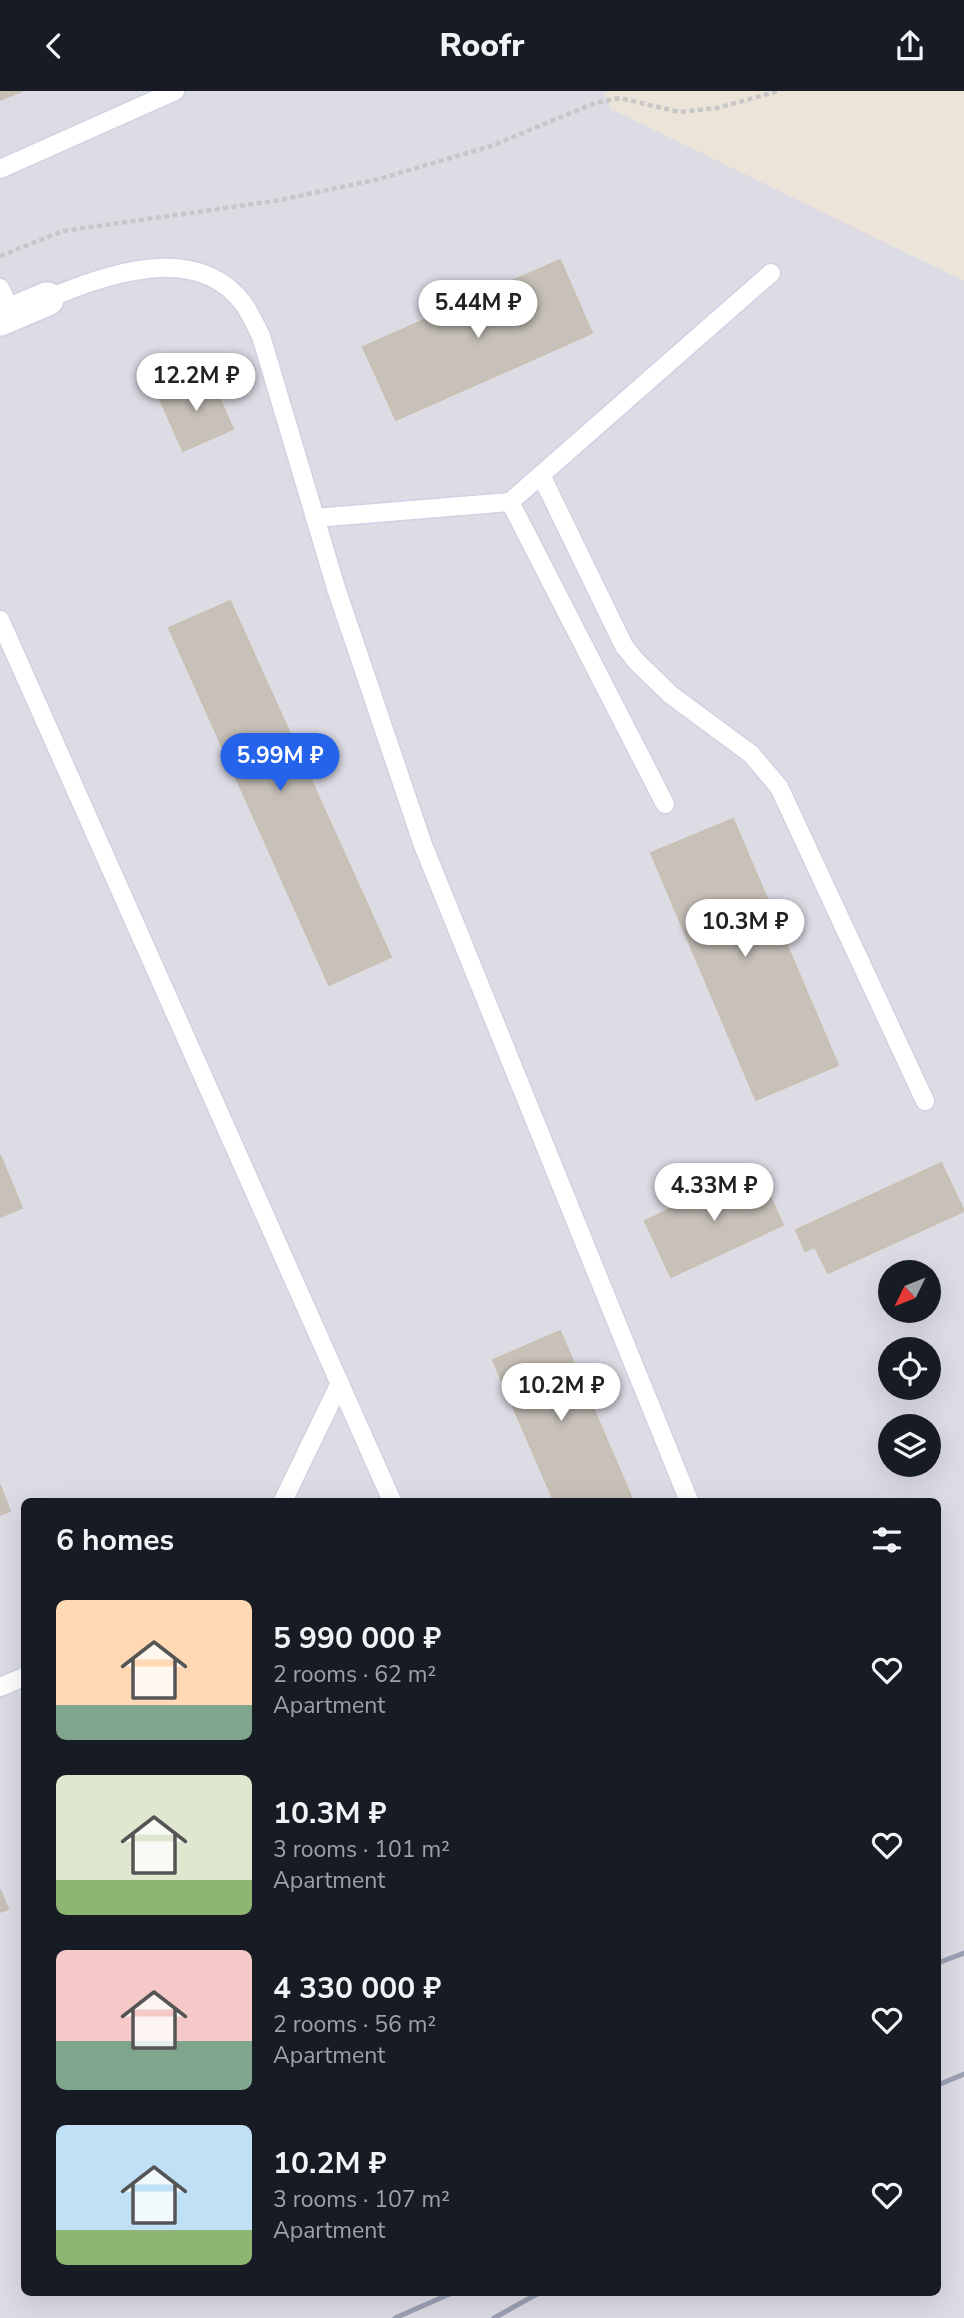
<!DOCTYPE html>
<html lang="en">
<head>
<meta charset="utf-8">
<style>
	body { margin:0; font-family:"Nunito Sans",sans-serif; background:#242831; color:#f1f3f6; height:100vh; display:flex; flex-direction:column; font-size:26px; white-space:nowrap }
	* { box-sizing:border-box; margin:0 }
	p { font-size:23px; color:#9ea1a6 }
	.icon { flex:none; width:38px; height:38px; fill:none; stroke:currentColor; stroke-width:2; stroke-linecap:round; stroke-linejoin:round }
	.map { position:relative; flex:1; overflow:hidden }
	.panel { position:absolute; left:21px; top:1407px; width:920px; height:798px; display:flex; flex-direction:column; background:#171b24; border-radius:10px; box-shadow:0 7px 28px #0002 }
	.panel>* { flex:none }
	.needle { width:46px; rotate:227deg }
	.controls { position:absolute; left:878px; top:1169px; display:grid; gap:14px }
	.controls a { display:grid; place-items:center; width:63px; height:63px; border-radius:50%; background:#171b24; box-shadow:0 7px 28px #0002; font-size:35px }
	.price { position:absolute; translate:-50% -60px; padding:0 16px; border-radius:24px; background:#fff; color:#222; font-size:23px; line-height:46px; filter:drop-shadow(0 2px 4px #0008) }
	.price::after { content:''; position:absolute; left:50%; top:42px; width:21px; height:16px; margin-left:-10px; background:inherit; clip-path:polygon(0 0,100% 0,50% 100%) }
	.price.on { background:#2563eb; color:#fff }
	ul { padding:0; list-style:none }
	li { display:flex; align-items:center; gap:21px; height:175px; padding:0 35px }
	li span { display:grid; place-items:center; flex:none; width:196px; height:140px; border-radius:10px; color:#555 }
	li>.icon { margin-inline-start:auto }
	span .icon { width:84px; height:84px; fill:#fffc; stroke-width:1 }
	li b { font-size:30px }
	h2 { display:flex; justify-content:space-between; align-items:center; height:84px; padding:0 35px; font-size:30px }
	header { display:flex; justify-content:space-between; align-items:center; height:91px; padding:0 35px; background:#171b24; font-size:32px; font-weight:800 }
	.map>svg:first-child { display:block }
</style>
</head>
<body>
<header><svg class="icon" aria-label="back" viewBox="0 0 24 24"><path d="M15 5l-7 7 7 7"/></svg>Roofr<svg class="icon" aria-label="share" viewBox="0 0 24 24"><path d="M12 15V3M7 8l5-5 5 5M5 13v7h14v-7"/></svg></header>
<div class="map">
<svg width="964" height="2227" viewBox="0 0 964 2227">
	<rect width="100%" height="100%" fill="#ece4d9"/>
	<path fill="#dddbe4" fill-rule="evenodd" d="M0,0h604l7,18 353,172v2037h-964zM891,1181h38v39h-38zM891,1258h38v39h-38zM891,1335h38v39h-38zM24,1410h914v792h-914z"/>
	<g fill="#c7c1b9" stroke="#c7c0b3" stroke-width="2">
		<path d="M0,0h22l-22,9z"/>
		<path d="M560,169l32,73 -196,87 -33,-73z"/>
		<path d="M209,284l24,54 -50,22 -24,-54z"/>
		<path d="M230,510l161,356 -62,28 -160,-357z"/>
		<path d="M733,728l105,246 -82,35 -105,-247z"/>
		<path d="M0,1064l22,53 -22,9z"/>
		<path d="M941,1072l23,48 -136,62 -13,-26 -10,4 -9,-21z"/>
		<path d="M757,1077l26,57 -112,52 -26,-56z"/>
		<path d="M560,1240l73,170h-79l-61,-141z"/>
		<path d="M0,1394l10,26 -10,4z"/>
		<path d="M0,1799l8,19 -8,3z"/>
	</g>
	<g fill="none" stroke-linecap="round" stroke-linejoin="round">
		<defs>
			<g id="service">
				<path d="M0,78l175,-78"/>
				<path d="M0,197l12,26"/>
				<path d="M47,208c58,-24 148,-58 196,4 7,9 12,22 18,33l75,252 87,257 266,656"/>
				<path d="M541,384l83,171 12,15 35,34 80,59 28,33 146,314"/>
				<path d="M510,411l261,-229"/>
				<path d="M315,427l195,-16 155,302"/>
				<path d="M0,529l392,881"/>
				<path d="M283,1410l57,-118"/>
				<path d="M0,1596l24,-10"/>
			</g>
			<path id="minor" d="M0,228l47,-20"/>
		</defs>
		<use href="#service" stroke="#cfd3e3" stroke-width="21"/>
		<use href="#minor" stroke="#cfd3e3" stroke-width="37"/>
		<path stroke="#c7c7c7" stroke-width="4.5" stroke-dasharray="5 3.5" stroke-linecap="butt" d="M0,165l63,-25 212,-30 104,-22 112,-33 104,-43 25,-5 59,14 38,-4 62,-17"/>
		<use href="#service" stroke="#fff" stroke-width="18"/>
		<use href="#minor" stroke="#fff" stroke-width="33"/>
		<g stroke="#9ca0b5" stroke-width="5">
			<path d="M938,1872l26,-10"/>
			<path d="M938,1994l26,-11"/>
			<path d="M395,2227l57,-25"/>
			<path d="M494,2227l45,-25"/>
		</g>
	</g>
</svg>
<div class="controls">
<a><svg class="needle" viewBox="-14 -14 28 28"><path d="M0-13l5 13h-10z" fill="#e53935"/><path d="M0 13l5-13h-10z" fill="#9ea1a6"/></svg></a>
<a><svg class="icon" aria-label="locate" viewBox="0 0 24 24"><circle cx="12" cy="12" r="6"/><path d="M12 2v4M12 18v4M2 12h4M18 12h4"/></svg></a>
<a><svg class="icon" aria-label="layers" viewBox="0 0 24 24"><path d="M12 4l9 5-9 5-9-5zM3 14l9 5 9-5"/></svg></a>
</div>
<b class="price" style="left:478px;top:249px">5.44M ₽</b>
<b class="price" style="left:196px;top:322px">12.2M ₽</b>
<b class="price on" style="left:280px;top:702px">5.99M ₽</b>
<b class="price" style="left:745px;top:868px">10.3M ₽</b>
<b class="price" style="left:714px;top:1132px">4.33M ₽</b>
<b class="price" style="left:561px;top:1332px">10.2M ₽</b>
<section class="panel">
<h2>6 homes<svg class="icon" aria-label="filters" viewBox="0 0 24 24"><path d="M4 7h16M4 17h16"/><circle cx="9" cy="7" r="2"/><circle cx="15" cy="17" r="2"/></svg></h2>
<ul>
<li><span style="background:linear-gradient(#ffd9b3 75%,#7fa58c 0)"><svg class="icon" aria-label="home" viewBox="0 0 24 24"><path d="M3 11l9-7 9 7M6 9v11h12V9"/></svg></span><div><b>5 990 000 ₽</b><p>2 rooms · 62 m²</p><p>Apartment</p></div><svg class="icon" aria-label="heart" viewBox="0 0 24 24"><path d="M12 20l-8-8c-3-5 5-10 8-4 3-6 11-1 8 4z"/></svg></li>
<li><span style="background:linear-gradient(#dfe7d0 75%,#8fb573 0)"><svg class="icon" aria-label="home" viewBox="0 0 24 24"><path d="M3 11l9-7 9 7M6 9v11h12V9"/></svg></span><div><b>10.3M ₽</b><p>3 rooms · 101 m²</p><p>Apartment</p></div><svg class="icon" aria-label="heart" viewBox="0 0 24 24"><path d="M12 20l-8-8c-3-5 5-10 8-4 3-6 11-1 8 4z"/></svg></li>
<li><span style="background:linear-gradient(#f6c9c9 65%,#7fa58c 0)"><svg class="icon" aria-label="home" viewBox="0 0 24 24"><path d="M3 11l9-7 9 7M6 9v11h12V9"/></svg></span><div><b>4 330 000 ₽</b><p>2 rooms · 56 m²</p><p>Apartment</p></div><svg class="icon" aria-label="heart" viewBox="0 0 24 24"><path d="M12 20l-8-8c-3-5 5-10 8-4 3-6 11-1 8 4z"/></svg></li>
<li><span style="background:linear-gradient(#bfe0f5 75%,#8fb573 0)"><svg class="icon" aria-label="home" viewBox="0 0 24 24"><path d="M3 11l9-7 9 7M6 9v11h12V9"/></svg></span><div><b>10.2M ₽</b><p>3 rooms · 107 m²</p><p>Apartment</p></div><svg class="icon" aria-label="heart" viewBox="0 0 24 24"><path d="M12 20l-8-8c-3-5 5-10 8-4 3-6 11-1 8 4z"/></svg></li>
</ul>
</section>
</div>
</body>
</html>
